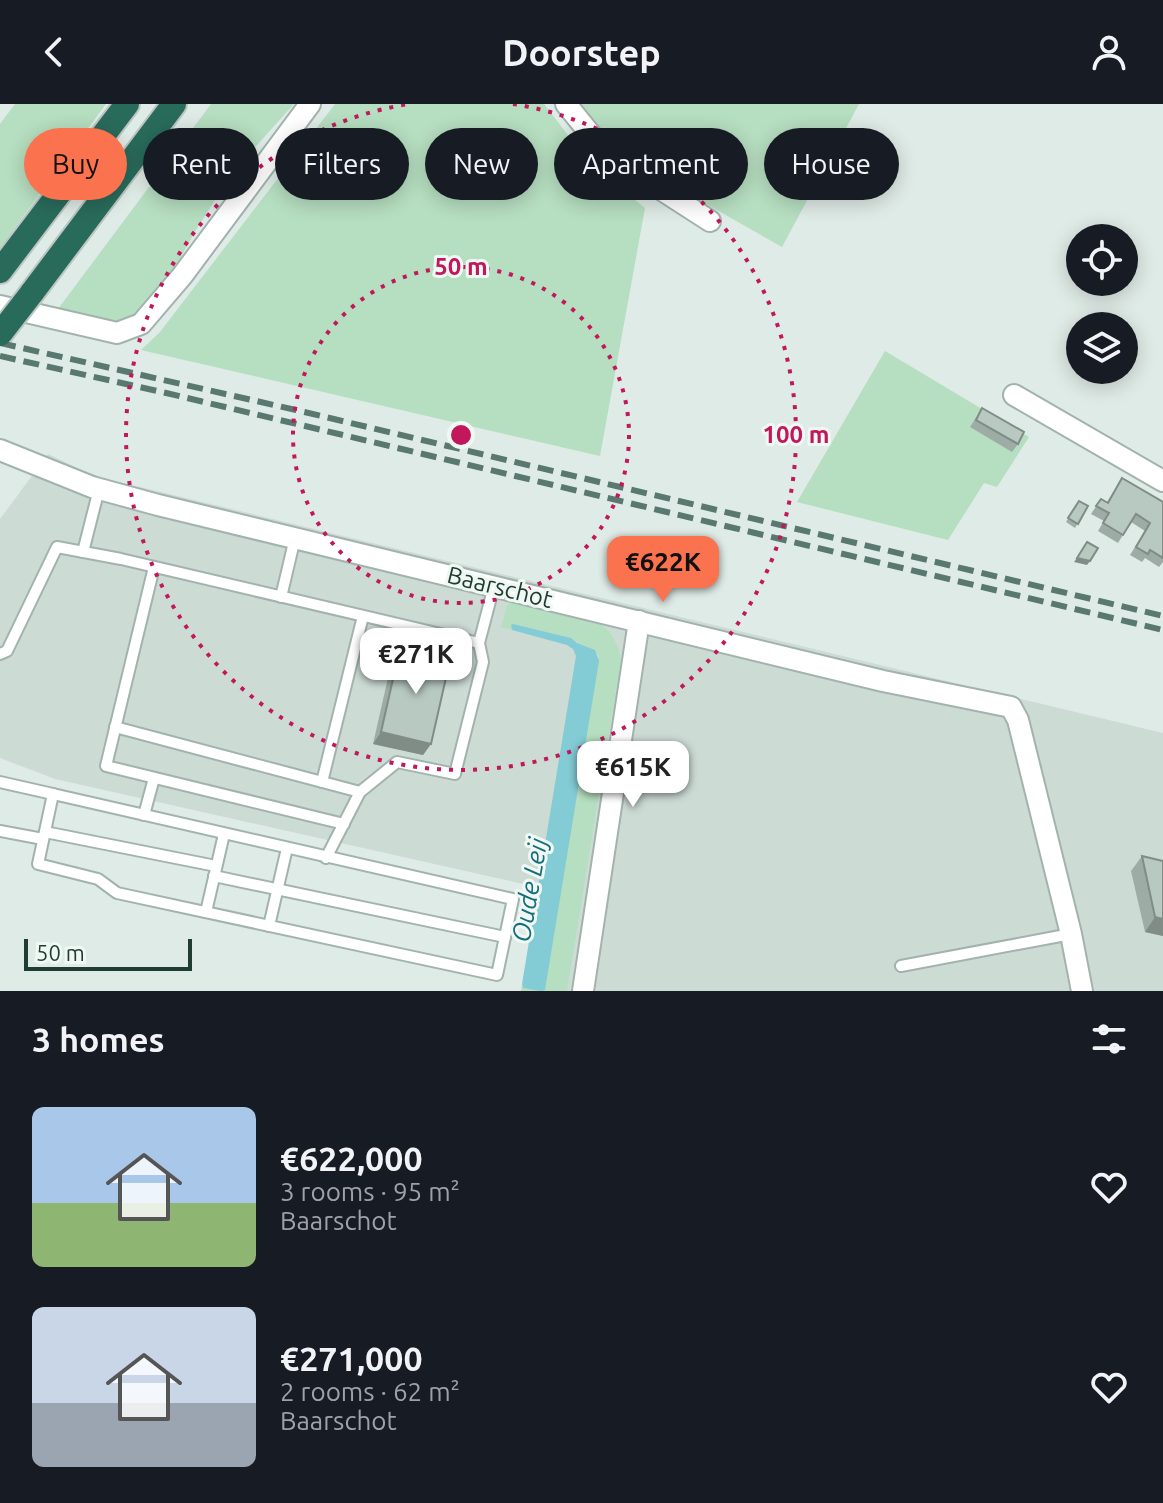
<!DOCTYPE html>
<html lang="en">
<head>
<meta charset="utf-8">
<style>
	body { margin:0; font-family:Ubuntu,sans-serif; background:#242831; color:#f1f3f6; height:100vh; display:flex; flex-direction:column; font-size:30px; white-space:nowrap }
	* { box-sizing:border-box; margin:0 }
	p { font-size:26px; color:#9ea1a6 }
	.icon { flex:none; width:44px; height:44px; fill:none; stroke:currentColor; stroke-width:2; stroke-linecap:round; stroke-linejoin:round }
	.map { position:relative; height:887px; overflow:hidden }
	.sheet { display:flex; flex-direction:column; background:#171b24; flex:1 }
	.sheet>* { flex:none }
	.guide { position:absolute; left:24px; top:24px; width:1116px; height:72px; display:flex; gap:16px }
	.tools { position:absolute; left:1066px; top:120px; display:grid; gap:16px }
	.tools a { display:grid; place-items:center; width:72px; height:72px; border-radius:50%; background:#171b24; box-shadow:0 4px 20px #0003; font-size:40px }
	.scale { position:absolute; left:24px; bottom:20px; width:168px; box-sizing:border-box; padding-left:8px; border:4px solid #1f3d34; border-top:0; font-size:22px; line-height:28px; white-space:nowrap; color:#1f3d34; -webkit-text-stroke:6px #f0f8f4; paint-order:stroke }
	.price { position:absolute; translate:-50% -68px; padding:0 18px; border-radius:16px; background:#fff; color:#222; font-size:26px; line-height:52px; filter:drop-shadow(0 2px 4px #0008) }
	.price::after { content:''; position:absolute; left:50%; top:48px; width:24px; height:18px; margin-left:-12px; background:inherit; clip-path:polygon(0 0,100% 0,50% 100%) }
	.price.current { background:#fb734e; color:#111 }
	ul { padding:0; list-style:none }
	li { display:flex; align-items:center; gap:24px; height:200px; padding:0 32px }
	li span { display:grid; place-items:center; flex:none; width:224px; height:160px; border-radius:12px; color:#555 }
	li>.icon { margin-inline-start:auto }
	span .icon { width:96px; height:96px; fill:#fffc; stroke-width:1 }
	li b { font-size:34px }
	h2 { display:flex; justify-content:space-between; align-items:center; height:96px; padding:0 32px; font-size:34px }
	.chip { padding:0 28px; border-radius:36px; background:#171b24; box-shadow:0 4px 20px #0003; font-size:28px; line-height:72px }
	.chip.current { background:#fb734e; color:#111 }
	header { display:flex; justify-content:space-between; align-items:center; height:104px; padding:0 32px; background:#171b24; font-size:36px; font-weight:700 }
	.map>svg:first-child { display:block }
</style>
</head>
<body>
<header><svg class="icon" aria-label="back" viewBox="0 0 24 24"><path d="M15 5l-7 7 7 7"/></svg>Doorstep<svg class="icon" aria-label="person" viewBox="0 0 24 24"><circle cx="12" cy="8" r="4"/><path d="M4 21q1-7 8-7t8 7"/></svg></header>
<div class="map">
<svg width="1163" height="887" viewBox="0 0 1163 887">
	<rect width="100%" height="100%" fill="#dfebe6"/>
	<path fill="#cddbd5" d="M48,350l38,18 25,8 1052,253v258h-621l17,-99 -504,-113 -55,-21v-239z"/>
	<g fill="#b6dec0">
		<path d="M15,0h91l-106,144v-124z"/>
		<path d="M211,0h83l-44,49 -28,36 -26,41 -29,52 -39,51 -76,-16z"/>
		<path d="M335,0h209l23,30 41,44 37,30 -45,248 -459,-106 19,-18z"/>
		<path d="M574,0h285l-77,143 -148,-84 -30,-25z"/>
		<path d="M885,247l144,86 -32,50 -13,-4 -36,57 -151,-38z"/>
		<path d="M513,497l85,21c14,10 20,21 23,37l-54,332h-46l1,-7 1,4 22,1 54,-333c-10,-12 -17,-9 -28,-18l-58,-14 -2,1 1,5 -11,-3 6,-21z"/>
	</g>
	<path fill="#83cbd5" d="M513,520l58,14 6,5 18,7 4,11 -54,329 -4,1 -18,-3 -1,-4 54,-328 -3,-7 -6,-4 -55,-15 -1,-5z"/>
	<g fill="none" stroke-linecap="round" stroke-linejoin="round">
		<defs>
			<g id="service">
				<path d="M83,448l16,-63"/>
				<path d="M154,463l-48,199 238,58"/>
				<path d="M281,493l14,-59"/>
				<path d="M0,550l7,-3 50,-104 64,12 358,84"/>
				<path d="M115,623l245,65"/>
				<path d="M0,678l53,12"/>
				<path d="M322,678l41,-166"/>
				<path d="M53,690l460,105 -16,76 -380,-82 -19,-14 -60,-15z"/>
				<path d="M144,711l10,-37"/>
				<path d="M0,727l43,8"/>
				<path d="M45,728l171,34"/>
				<path d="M326,754l34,-66 37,-30 58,12 28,-112 -4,-19 15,-57"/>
				<path d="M214,772l291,61"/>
				<path d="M206,808l18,-78"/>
				<path d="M269,822l18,-78"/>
				<path d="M901,862l170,-32"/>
			</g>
			<g id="minor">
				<path d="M566,0l30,37 21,20 93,60"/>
				<path d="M0,202l117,27 24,-9 41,-48 128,-172"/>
				<path d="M1014,291l149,86"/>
				<path d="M0,346l92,37 66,18 725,176 128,26 7,13 53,214 11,57"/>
				<path d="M583,887l56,-370"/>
			</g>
			<g id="motorway">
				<path d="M0,167l127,-167"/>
				<path d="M31,190l143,-190"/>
			</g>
		</defs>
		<use href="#service" stroke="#a2b3ad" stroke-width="14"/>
		<use href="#minor" stroke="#a2b3ad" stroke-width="24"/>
		<use href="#motorway" stroke="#bcc5c2" stroke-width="28"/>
		<use href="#service" stroke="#fff" stroke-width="10"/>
		<use href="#minor" stroke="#fff" stroke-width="20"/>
		<use href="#motorway" stroke="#296b5b" stroke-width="24"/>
		<g stroke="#59786f" stroke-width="6" stroke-dasharray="16 8" stroke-linecap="butt">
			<path d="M0,239l296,67 867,206"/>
			<path d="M0,252l162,36 1001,238"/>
		</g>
		<defs>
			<path id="motorway-bridge" d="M0,230l31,-40"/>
		</defs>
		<use href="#motorway-bridge" stroke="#bcc5c2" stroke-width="28" stroke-linecap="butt"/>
		<use href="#motorway-bridge" stroke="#296b5b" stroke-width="24"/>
	</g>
	<g fill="#9dada6">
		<path d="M982,304l36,36 -6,8 -42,-25z"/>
		<path d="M1122,374l41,24v60l-4,5 -14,-9 -3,4 -12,-7 15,-24 -14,-9 -13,21 -20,-12 6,-10 -13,-7 10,-15 6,3z"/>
		<path d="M1079,397l9,5 -13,22 -9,-6z"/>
		<path d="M400,544l31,96 -8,11 -50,-11 19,-84z"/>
		<path d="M1142,752l21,5v75l-18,-4 -14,-61z"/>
	</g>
	<g fill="#808d87">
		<path d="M1077,454l13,3 -3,4 -13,-3z"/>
		<path d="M381,628l50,12 -8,11 -50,-11z"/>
		<path d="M1155,813l8,2v17l-18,-4z"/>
	</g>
	<g fill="#b7c9c1" stroke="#808d87" stroke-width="2">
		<path d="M982,304l42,24 -6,12 -42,-24z"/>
		<path d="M1122,374l41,24v56l-13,-8 -2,4 -12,-7 14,-24 -14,-9 -13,21 -20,-12 6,-10 -13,-7 5,-7 7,4z"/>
		<path d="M1079,397l9,5 -10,18 -10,-6z"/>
		<path d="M1087,438l11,6 -8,13 -13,-3z"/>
		<path d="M400,544l50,12 -19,84 -50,-12z"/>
		<path d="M1142,752l21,5v58l-8,-2z"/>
	</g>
	<g fill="none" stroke="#c2185b" stroke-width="4" stroke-dasharray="4 8">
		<circle cx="461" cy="331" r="168"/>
		<path d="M513 0A335 335 0 1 1 409 0"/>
	</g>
	<g text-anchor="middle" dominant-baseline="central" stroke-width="6" stroke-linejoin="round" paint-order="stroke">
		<g font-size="24" fill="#1f3d34" stroke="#f0f8f4">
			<text transform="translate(500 483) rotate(14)">Baarschot</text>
		</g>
		<g font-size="26" font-style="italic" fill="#166e7c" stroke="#f0f8f4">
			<text transform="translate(529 786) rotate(-80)">Oude Leij</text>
		</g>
	</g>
	<circle cx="461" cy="331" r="12" fill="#c2185b" stroke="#f0f8f4" stroke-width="4"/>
	<g font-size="24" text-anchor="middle" font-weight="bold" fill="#c2185b" stroke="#f0f8f4" stroke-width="6" stroke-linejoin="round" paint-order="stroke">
		<text x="461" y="171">50 m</text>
		<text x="796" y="339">100 m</text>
	</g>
</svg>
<div class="tools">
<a><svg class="icon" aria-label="locate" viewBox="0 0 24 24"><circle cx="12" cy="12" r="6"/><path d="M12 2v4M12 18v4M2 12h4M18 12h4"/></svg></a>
<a><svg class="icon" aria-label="layers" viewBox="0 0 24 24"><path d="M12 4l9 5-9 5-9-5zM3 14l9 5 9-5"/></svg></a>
</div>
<div class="scale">50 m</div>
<b class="price current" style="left:663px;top:500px">€622K</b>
<b class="price" style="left:416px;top:592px">€271K</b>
<b class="price" style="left:633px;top:705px">€615K</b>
<div class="guide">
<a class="chip current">Buy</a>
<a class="chip">Rent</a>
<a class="chip">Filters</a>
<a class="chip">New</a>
<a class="chip">Apartment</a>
<a class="chip">House</a>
</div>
</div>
<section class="sheet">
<h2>3 homes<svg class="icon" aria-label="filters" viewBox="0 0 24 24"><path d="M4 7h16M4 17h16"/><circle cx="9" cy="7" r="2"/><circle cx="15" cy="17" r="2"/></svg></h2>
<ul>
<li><span style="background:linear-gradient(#a9c7e8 60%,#8fb573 0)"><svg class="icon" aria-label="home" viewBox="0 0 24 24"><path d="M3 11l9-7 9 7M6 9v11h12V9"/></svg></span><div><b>€622,000</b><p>3 rooms · 95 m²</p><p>Baarschot</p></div><svg class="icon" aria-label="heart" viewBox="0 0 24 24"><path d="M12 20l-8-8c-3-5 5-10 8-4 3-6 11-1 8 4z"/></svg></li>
<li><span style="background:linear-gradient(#c9d6e8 60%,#9aa5b1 0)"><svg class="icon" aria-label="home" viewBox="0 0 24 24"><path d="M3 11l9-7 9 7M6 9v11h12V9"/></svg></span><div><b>€271,000</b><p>2 rooms · 62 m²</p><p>Baarschot</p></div><svg class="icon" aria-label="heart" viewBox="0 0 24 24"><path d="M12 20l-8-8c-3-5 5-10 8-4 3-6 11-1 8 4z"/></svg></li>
</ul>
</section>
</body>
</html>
